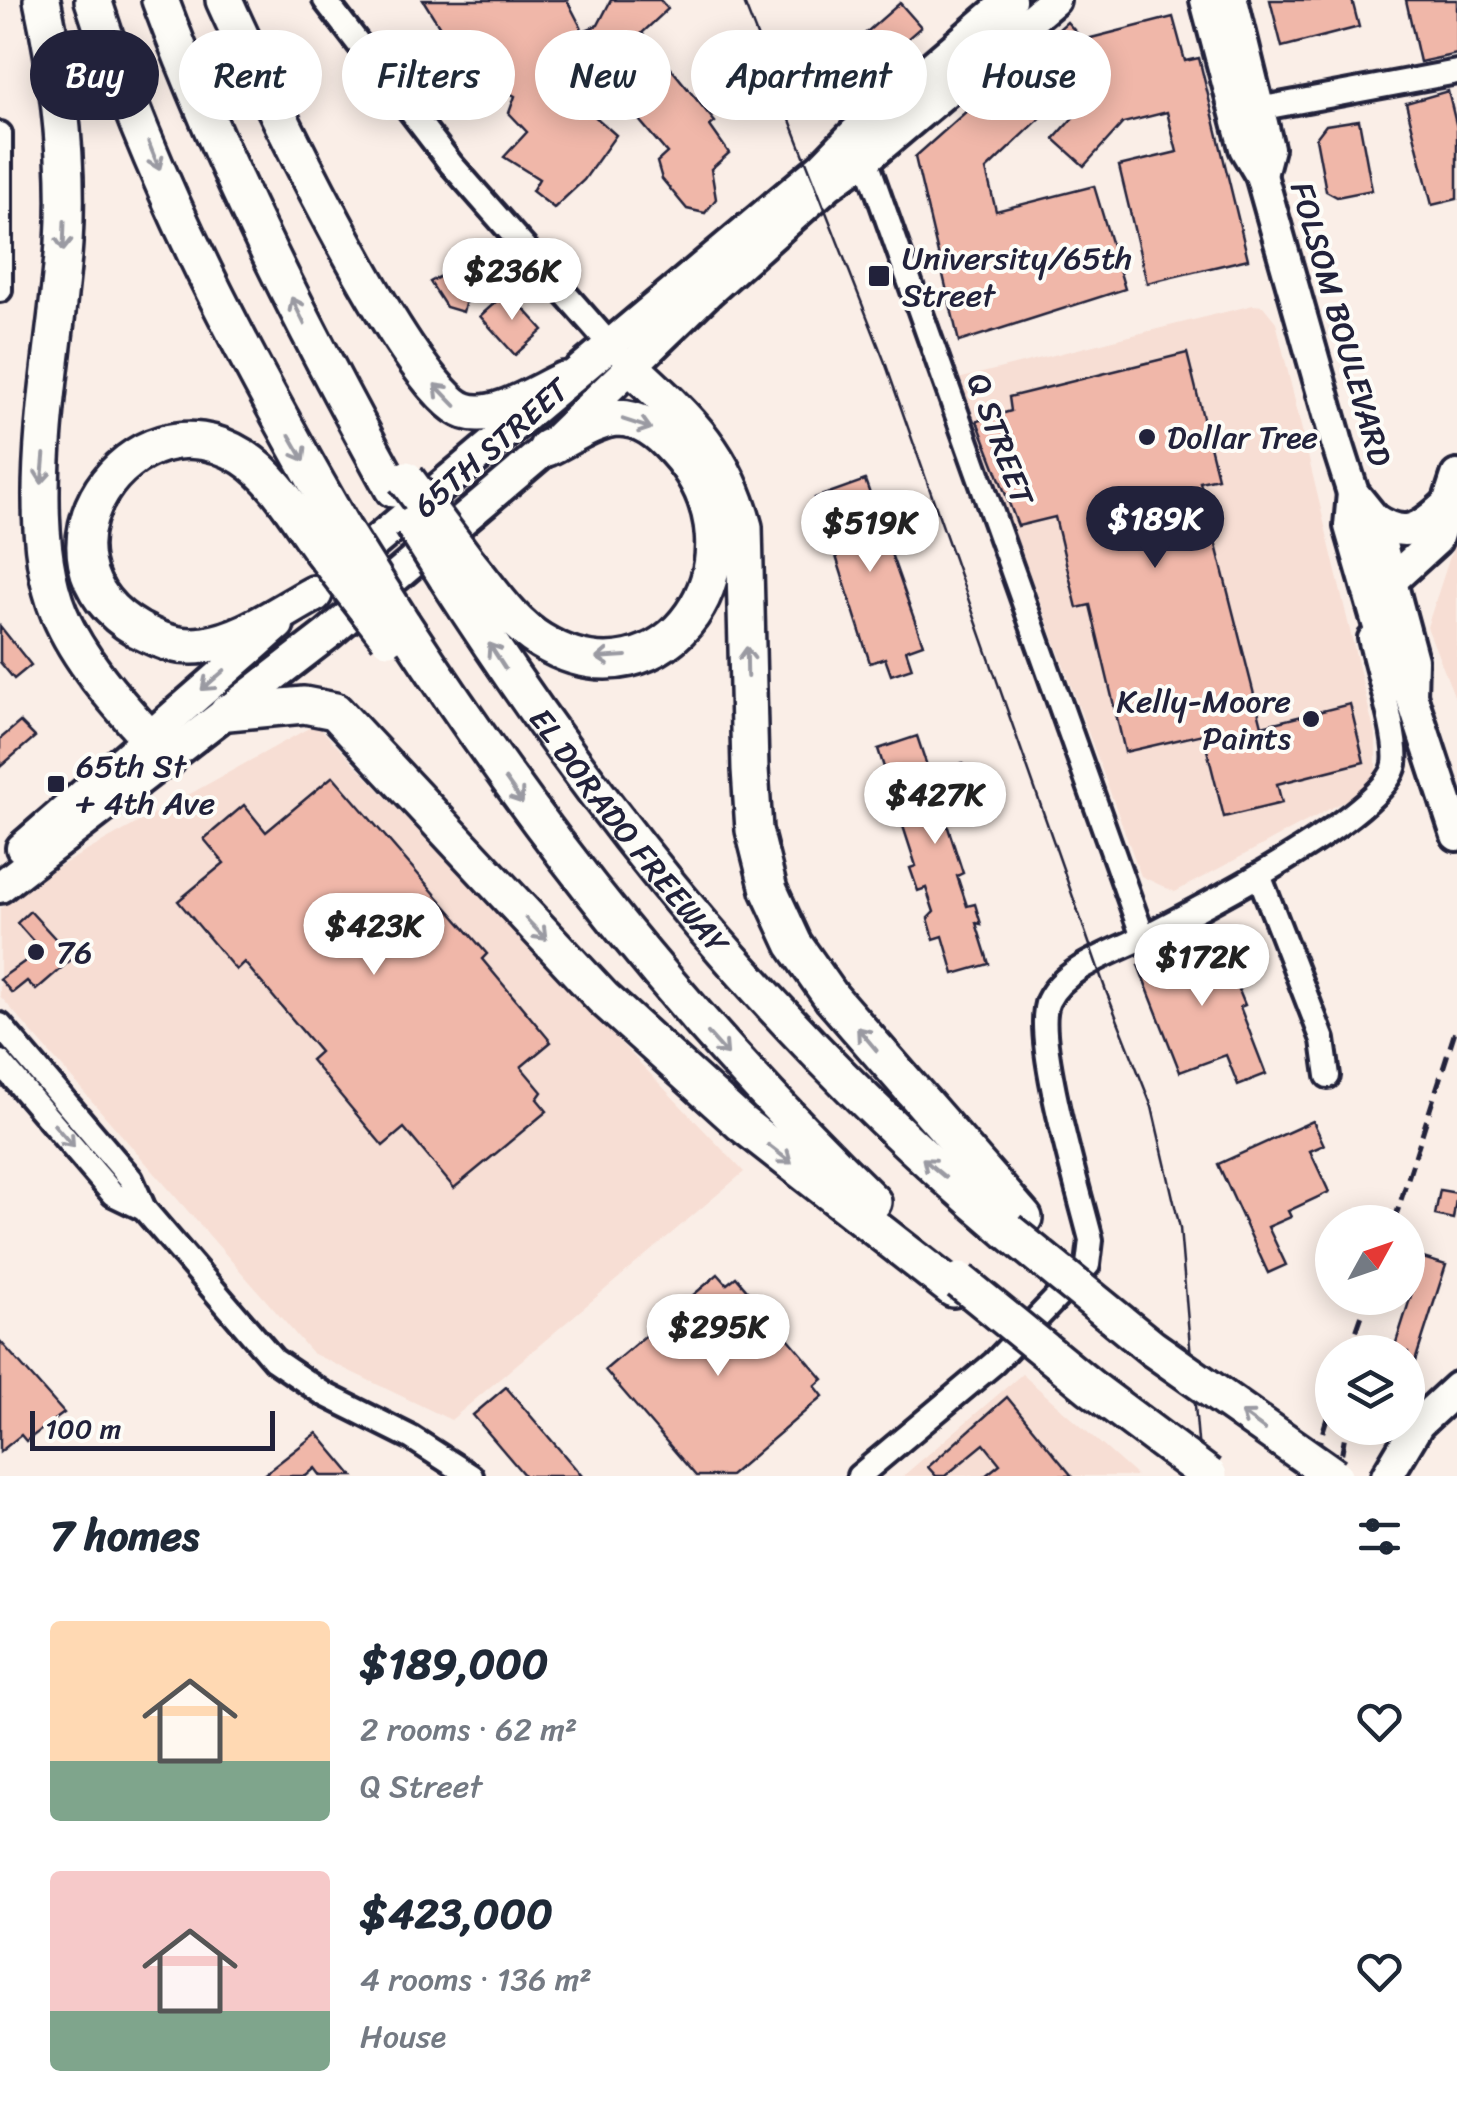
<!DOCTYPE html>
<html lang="en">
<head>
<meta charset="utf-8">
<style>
	body { margin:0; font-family:Sriracha,sans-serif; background:#f2f2f3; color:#1f2937; height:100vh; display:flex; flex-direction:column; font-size:38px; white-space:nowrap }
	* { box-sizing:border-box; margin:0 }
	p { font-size:32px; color:#747a83 }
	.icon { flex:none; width:55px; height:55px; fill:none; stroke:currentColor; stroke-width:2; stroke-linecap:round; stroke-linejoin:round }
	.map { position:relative; height:1476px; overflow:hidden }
	.sheet { display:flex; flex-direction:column; background:#fff; flex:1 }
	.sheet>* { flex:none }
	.banner { position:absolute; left:30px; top:30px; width:1398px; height:90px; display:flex; gap:20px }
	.needle { width:65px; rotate:50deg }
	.fabs { position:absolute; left:1315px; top:1205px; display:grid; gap:20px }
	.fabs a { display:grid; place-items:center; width:110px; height:110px; border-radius:50%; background:#fff; box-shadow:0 5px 25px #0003; font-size:50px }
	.scale { position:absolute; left:30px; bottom:25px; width:245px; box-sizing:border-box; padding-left:10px; border:5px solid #22223b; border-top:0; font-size:28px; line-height:35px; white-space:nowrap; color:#22223b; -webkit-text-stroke:8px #fdfcf7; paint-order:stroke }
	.price { position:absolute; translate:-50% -85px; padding:0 22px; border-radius:35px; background:#fff; color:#222; font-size:32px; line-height:65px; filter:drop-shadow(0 2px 5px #0008) }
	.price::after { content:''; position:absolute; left:50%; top:60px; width:30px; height:22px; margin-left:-15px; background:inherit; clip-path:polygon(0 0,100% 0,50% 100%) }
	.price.current { background:#22223b; color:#fff }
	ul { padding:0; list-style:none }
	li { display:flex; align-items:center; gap:30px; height:250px; padding:0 50px }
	li span { display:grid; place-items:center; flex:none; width:280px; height:200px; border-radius:10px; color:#555 }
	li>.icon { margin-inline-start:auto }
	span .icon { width:120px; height:120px; fill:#fffc; stroke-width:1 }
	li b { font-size:42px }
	h2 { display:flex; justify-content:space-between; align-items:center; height:120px; padding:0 50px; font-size:42px }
	.tag { padding:0 35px; border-radius:45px; background:#fff; box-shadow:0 5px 25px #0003; font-size:35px; line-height:90px }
	.tag.current { background:#22223b; color:#fff }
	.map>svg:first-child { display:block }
</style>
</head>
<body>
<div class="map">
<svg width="1457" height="1476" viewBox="0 0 1457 1476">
	<rect width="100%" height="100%" fill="#faeee7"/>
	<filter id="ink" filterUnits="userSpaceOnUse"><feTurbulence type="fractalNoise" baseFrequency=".01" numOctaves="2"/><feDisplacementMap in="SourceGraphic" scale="20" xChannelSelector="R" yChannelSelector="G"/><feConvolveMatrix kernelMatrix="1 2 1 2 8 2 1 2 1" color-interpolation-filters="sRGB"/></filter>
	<g filter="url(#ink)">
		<g fill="#f7ded4">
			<path d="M1253,305l10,1 13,16 100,417v34l-13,18 -188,101 -34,-16 -183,-497z"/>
			<path d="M1457,535v168l-30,-76z"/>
			<path d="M316,724l428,448 -293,248 -139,-67 -312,-357v-87l49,-37z"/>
			<path d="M1022,1374l115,102h-234z"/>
		</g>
		<g fill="#f0b7a9" stroke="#22223b" stroke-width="2.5">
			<path d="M423,0h144l16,31 15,-6 13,-25h49l8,9 -26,24 73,89 -5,4 19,27 -18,16 5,30 -11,14 -18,-4 -25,-30 -5,-17 10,-9 -78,-92 -24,29 51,45 -32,45 -30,28 -22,-17 7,-12 -35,-22 23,-25 -18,-19 6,-17 -18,-10 -10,10 -19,-22 12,-8 -8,-18h-19z"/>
			<path d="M1270,0h82l7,27 -77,20z"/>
			<path d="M1406,0h51v54l-37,8z"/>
			<path d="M900,3l21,24 -87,76 -21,-24z"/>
			<path d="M1173,17l12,44 14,-3 49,201 -101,24 -28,-117 58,-14 -10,-40 -44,11 -39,43 -30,-27 55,-62 -13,-12 -110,105 10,41 98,-25 31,103 -166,53 -44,-185 152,-135 16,18z"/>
			<path d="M1448,91l9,37v71l-25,6 -26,-102z"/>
			<path d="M1359,120l13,70 -35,7 -11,-6 -10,-53 10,-13z"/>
			<path d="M456,268l17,5 -10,39 -17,-5 -16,-25z"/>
			<path d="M508,291l35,39 -28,25 -35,-39z"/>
			<path d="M1187,353l31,125 -18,4 62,244 88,-22 14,58 -87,22 5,19 -58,14 -21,-83 -78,18 -35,-147 -13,3 -22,-91 -37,9 -41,-105 34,-10 -2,-14z"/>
			<path d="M865,480l58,164 -17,6 6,18 -21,7 -6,-17 -15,5 -42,-132 -5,2 -8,-23 4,-1 -4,-11z"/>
			<path d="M0,626l31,39 -17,14 -14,-17z"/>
			<path d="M20,722l15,15 -35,30v-28z"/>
			<path d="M917,736l13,39 32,-12 13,17 -5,2 1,5 -32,13 24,73 -6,3 10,30 8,-2 6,20 -5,-1 13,41 -35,10 -11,-38 -9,3 -6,-21 6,-6 -8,-24 -8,3 -8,-23 6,-2 -38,-117z"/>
			<path d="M333,776l154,178 -5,5 69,83 -30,25 21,25 -5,7 10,12 -93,77 -50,-60 -21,18 -72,-86 9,-8 -76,-90 -8,8 -58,-69 46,-38 -20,-24 40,-34 22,27z"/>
			<path d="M30,911l43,47 -37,32 -9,-9 -15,12 -12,-14 41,-29 -24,-27z"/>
			<path d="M1212,936l4,10 4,-2 25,61 -5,2 26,67 -28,11 -12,-30 -46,17 -42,-107z"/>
			<path d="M1313,1121l11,24 -14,6 19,41 -41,19 3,6 -23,10 18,38 -18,8 -50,-109z"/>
			<path d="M1440,1190l17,3 -4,26 -18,-4z"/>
			<path d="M1423,1258l23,7 -36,112 -2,-25h-15z"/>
			<path d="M718,1274l9,10 9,-7 87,102 -8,7 8,10 -93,80h-34l-91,-106z"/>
			<path d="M0,1341l64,72 -38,28 -5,-6 -21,17z"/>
			<path d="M506,1387l76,89h-57l-52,-61z"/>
			<path d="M1007,1397l65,79h-87l15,-12 -16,-20 -39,32h-9l-8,-9z"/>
			<path d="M317,1433l36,43h-32l-6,-8 -9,8h-44z"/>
		</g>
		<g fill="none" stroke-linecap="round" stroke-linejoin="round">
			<defs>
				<g id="minor">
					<path d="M325,0l126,164 168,191"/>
					<path d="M1258,109l199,-37"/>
					<path d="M0,134v156"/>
					<path d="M861,145l282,792"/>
					<path d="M1259,875l64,165 5,36"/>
					<path d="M0,1025l131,154 13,30 130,151 50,34 88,44 59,38"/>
					<path d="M0,1062l113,132 31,15"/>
					<path d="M859,1476l135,-113 94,-98 3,-25c-11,-45 -59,-204 -43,-239 16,-33 63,-48 94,-63 49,-25 245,-124 253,-174 4,-25 -19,-98 -25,-126"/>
				</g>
				<g id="major">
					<path d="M1206,0l39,148 16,27 76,268 16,50 21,26 38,141 -1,35"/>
					<path d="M1232,0l36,148 -7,27"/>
					<path d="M1353,493l-3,33 38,132 23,37 46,140"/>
					<path d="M1374,519c31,21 46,10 71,-13"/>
					<path d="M343,569l479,-402 32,-33 156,-134"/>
					<path d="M1391,581l45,-41 21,-64"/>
					<path d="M22,848l256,-223"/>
					<path d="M0,887l328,-253 219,-186 162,-157 119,-106 41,-29 185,-156"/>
					<path d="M1387,1476l31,-52 39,-36"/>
				</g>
				<g id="highway">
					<path d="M42,0c17,79 27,162 22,243 -7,106 -45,273 -5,370 23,55 70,102 109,146"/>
					<path d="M93,0c59,186 154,362 251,531"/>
					<path d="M160,0c63,170 146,331 233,489"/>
					<path d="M224,0c30,67 183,392 241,411 30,10 72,-19 99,-31"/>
					<path d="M632,368c55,51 92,83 112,159l6,242 4,61 15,60 25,54 38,54 192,220"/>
					<path d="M468,563c22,26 43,60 73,78 125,76 233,-83 134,-191 -16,-18 -33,-32 -58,-32 -22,1 -50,21 -70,30"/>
					<path id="s1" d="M447,578c162,252 333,459 561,653"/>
					<path d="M314,594c-34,18 -71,46 -110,51 -24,4 -44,-4 -65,-15 -126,-71 -7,-244 104,-173 33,21 55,62 78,93"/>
					<path d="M402,623c142,218 284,397 471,579"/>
					<path d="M228,712l76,-7 31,6 268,287 138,125 212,166"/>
				</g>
			</defs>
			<use href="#minor" stroke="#22223b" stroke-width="30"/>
			<use href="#major" stroke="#22223b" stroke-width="38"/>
			<use href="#highway" stroke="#22223b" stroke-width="42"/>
			<use href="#minor" stroke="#fdfcf7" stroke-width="22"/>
			<use href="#major" stroke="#fdfcf7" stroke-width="30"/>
			<use href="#highway" stroke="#fdfcf7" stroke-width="35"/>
			<path stroke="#22223b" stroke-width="2.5" d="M743,0l143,365 220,626 46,116 28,121 21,248"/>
			<g stroke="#22223b" stroke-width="5" stroke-dasharray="15 8" stroke-linecap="butt">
				<path d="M1394,1222l63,-197"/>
				<path d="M1349,1352l19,-54"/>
				<path d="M1309,1476l23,-74"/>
				<path d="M1338,1476l8,-48"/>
			</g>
			<defs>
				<g id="highway-bridge">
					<path d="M406,479l62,84"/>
					<path d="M413,524l34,54"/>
					<path d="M344,531l58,92"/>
					<path d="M321,550l67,87"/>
					<path d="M1008,1231l144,117 182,128"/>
					<path d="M960,1281l130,106 119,89"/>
				</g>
			</defs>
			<use href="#highway-bridge" stroke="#22223b" stroke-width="42" stroke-linecap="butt"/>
			<use href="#highway-bridge" stroke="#fdfcf7" stroke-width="35"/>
		</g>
		<defs><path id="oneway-shaft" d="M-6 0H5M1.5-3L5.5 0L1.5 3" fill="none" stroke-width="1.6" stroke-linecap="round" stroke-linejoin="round" transform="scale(2.5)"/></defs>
		<g stroke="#9a9aa2">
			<use href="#oneway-shaft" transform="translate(154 156) rotate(68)"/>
			<use href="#oneway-shaft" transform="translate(64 236) rotate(92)"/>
			<use href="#oneway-shaft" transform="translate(298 311) rotate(-116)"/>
			<use href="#oneway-shaft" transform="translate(445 395) rotate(-134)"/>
			<use href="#oneway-shaft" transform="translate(637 424) rotate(18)"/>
			<use href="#oneway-shaft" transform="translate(297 448) rotate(60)"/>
			<use href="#oneway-shaft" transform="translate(43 469) rotate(95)"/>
			<use href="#oneway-shaft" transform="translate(497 656) rotate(-123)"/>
			<use href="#oneway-shaft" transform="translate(611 657) rotate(176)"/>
			<use href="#oneway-shaft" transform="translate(747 662) rotate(-91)"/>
			<use href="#oneway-shaft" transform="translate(213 680) rotate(139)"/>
			<use href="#oneway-shaft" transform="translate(514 791) rotate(55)"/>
			<use href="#oneway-shaft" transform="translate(536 929) rotate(46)"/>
			<use href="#oneway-shaft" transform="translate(867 1039) rotate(-130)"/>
			<use href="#oneway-shaft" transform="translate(718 1044) rotate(48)"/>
			<use href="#oneway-shaft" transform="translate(64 1136) rotate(49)"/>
			<use href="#oneway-shaft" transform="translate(780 1154) rotate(38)"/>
			<use href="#oneway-shaft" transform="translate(934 1168) rotate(-140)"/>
			<use href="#oneway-shaft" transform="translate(1253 1421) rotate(-144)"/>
		</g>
	</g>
	<g fill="#22223b" stroke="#fdfcf7" stroke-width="4">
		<rect x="867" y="264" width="24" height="24" rx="5"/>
		<circle cx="1147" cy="437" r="10"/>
		<circle cx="1311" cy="719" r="10"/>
		<rect x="46" y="774" width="20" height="20" rx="5"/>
		<circle cx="36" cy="952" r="10"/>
	</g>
	<g text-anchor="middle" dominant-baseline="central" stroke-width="8" stroke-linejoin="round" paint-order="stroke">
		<g font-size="32" fill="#22223b" stroke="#fdfcf7" text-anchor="start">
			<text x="902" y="258">University/65th<tspan x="902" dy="37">Street</tspan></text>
			<text x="1167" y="437">Dollar Tree</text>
			<text x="1291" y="701" text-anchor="end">Kelly-Moore<tspan x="1291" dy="37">Paints</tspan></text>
			<text x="76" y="766">65th St<tspan x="76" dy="37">+ 4th Ave</tspan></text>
			<text x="56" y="952">76</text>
		</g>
		<g font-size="32" fill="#22223b" stroke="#fdfcf7">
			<text transform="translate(1341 324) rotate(74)">FOLSOM BOULEVARD</text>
			<text transform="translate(1000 439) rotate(70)">Q STREET</text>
			<text transform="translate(491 448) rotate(-41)">65TH STREET</text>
			<text stroke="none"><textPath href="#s1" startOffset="312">EL DORADO FREEWAY</textPath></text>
		</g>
	</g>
</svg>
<div class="fabs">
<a><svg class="needle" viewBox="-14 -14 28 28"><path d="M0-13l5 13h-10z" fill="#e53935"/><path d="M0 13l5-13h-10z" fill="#747a83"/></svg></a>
<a><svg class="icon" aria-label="layers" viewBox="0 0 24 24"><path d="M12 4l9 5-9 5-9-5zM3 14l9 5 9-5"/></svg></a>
</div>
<div class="scale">100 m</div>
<b class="price" style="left:512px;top:323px">$236K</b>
<b class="price current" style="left:1155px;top:571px">$189K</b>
<b class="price" style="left:870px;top:575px">$519K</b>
<b class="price" style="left:935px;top:847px">$427K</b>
<b class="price" style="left:374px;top:978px">$423K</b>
<b class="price" style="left:1202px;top:1009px">$172K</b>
<b class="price" style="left:718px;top:1379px">$295K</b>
<div class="banner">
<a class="tag current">Buy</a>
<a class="tag">Rent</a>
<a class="tag">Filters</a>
<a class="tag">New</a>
<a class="tag">Apartment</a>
<a class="tag">House</a>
</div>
</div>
<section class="sheet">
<h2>7 homes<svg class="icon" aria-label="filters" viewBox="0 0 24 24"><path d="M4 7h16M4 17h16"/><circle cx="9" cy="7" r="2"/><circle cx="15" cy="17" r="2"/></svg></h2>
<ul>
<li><span style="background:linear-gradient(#ffd9b3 70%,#7fa58c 0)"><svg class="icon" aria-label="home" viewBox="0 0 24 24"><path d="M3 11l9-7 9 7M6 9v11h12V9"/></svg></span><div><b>$189,000</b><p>2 rooms · 62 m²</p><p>Q Street</p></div><svg class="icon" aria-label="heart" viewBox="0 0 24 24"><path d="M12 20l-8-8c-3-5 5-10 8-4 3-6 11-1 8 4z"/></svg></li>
<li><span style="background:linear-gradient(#f6c9c9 70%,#7fa58c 0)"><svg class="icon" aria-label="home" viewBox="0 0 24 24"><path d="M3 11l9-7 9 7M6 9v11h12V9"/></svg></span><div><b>$423,000</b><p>4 rooms · 136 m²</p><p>House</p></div><svg class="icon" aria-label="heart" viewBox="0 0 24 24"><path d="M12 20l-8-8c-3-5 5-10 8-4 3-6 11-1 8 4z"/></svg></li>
</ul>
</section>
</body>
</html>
